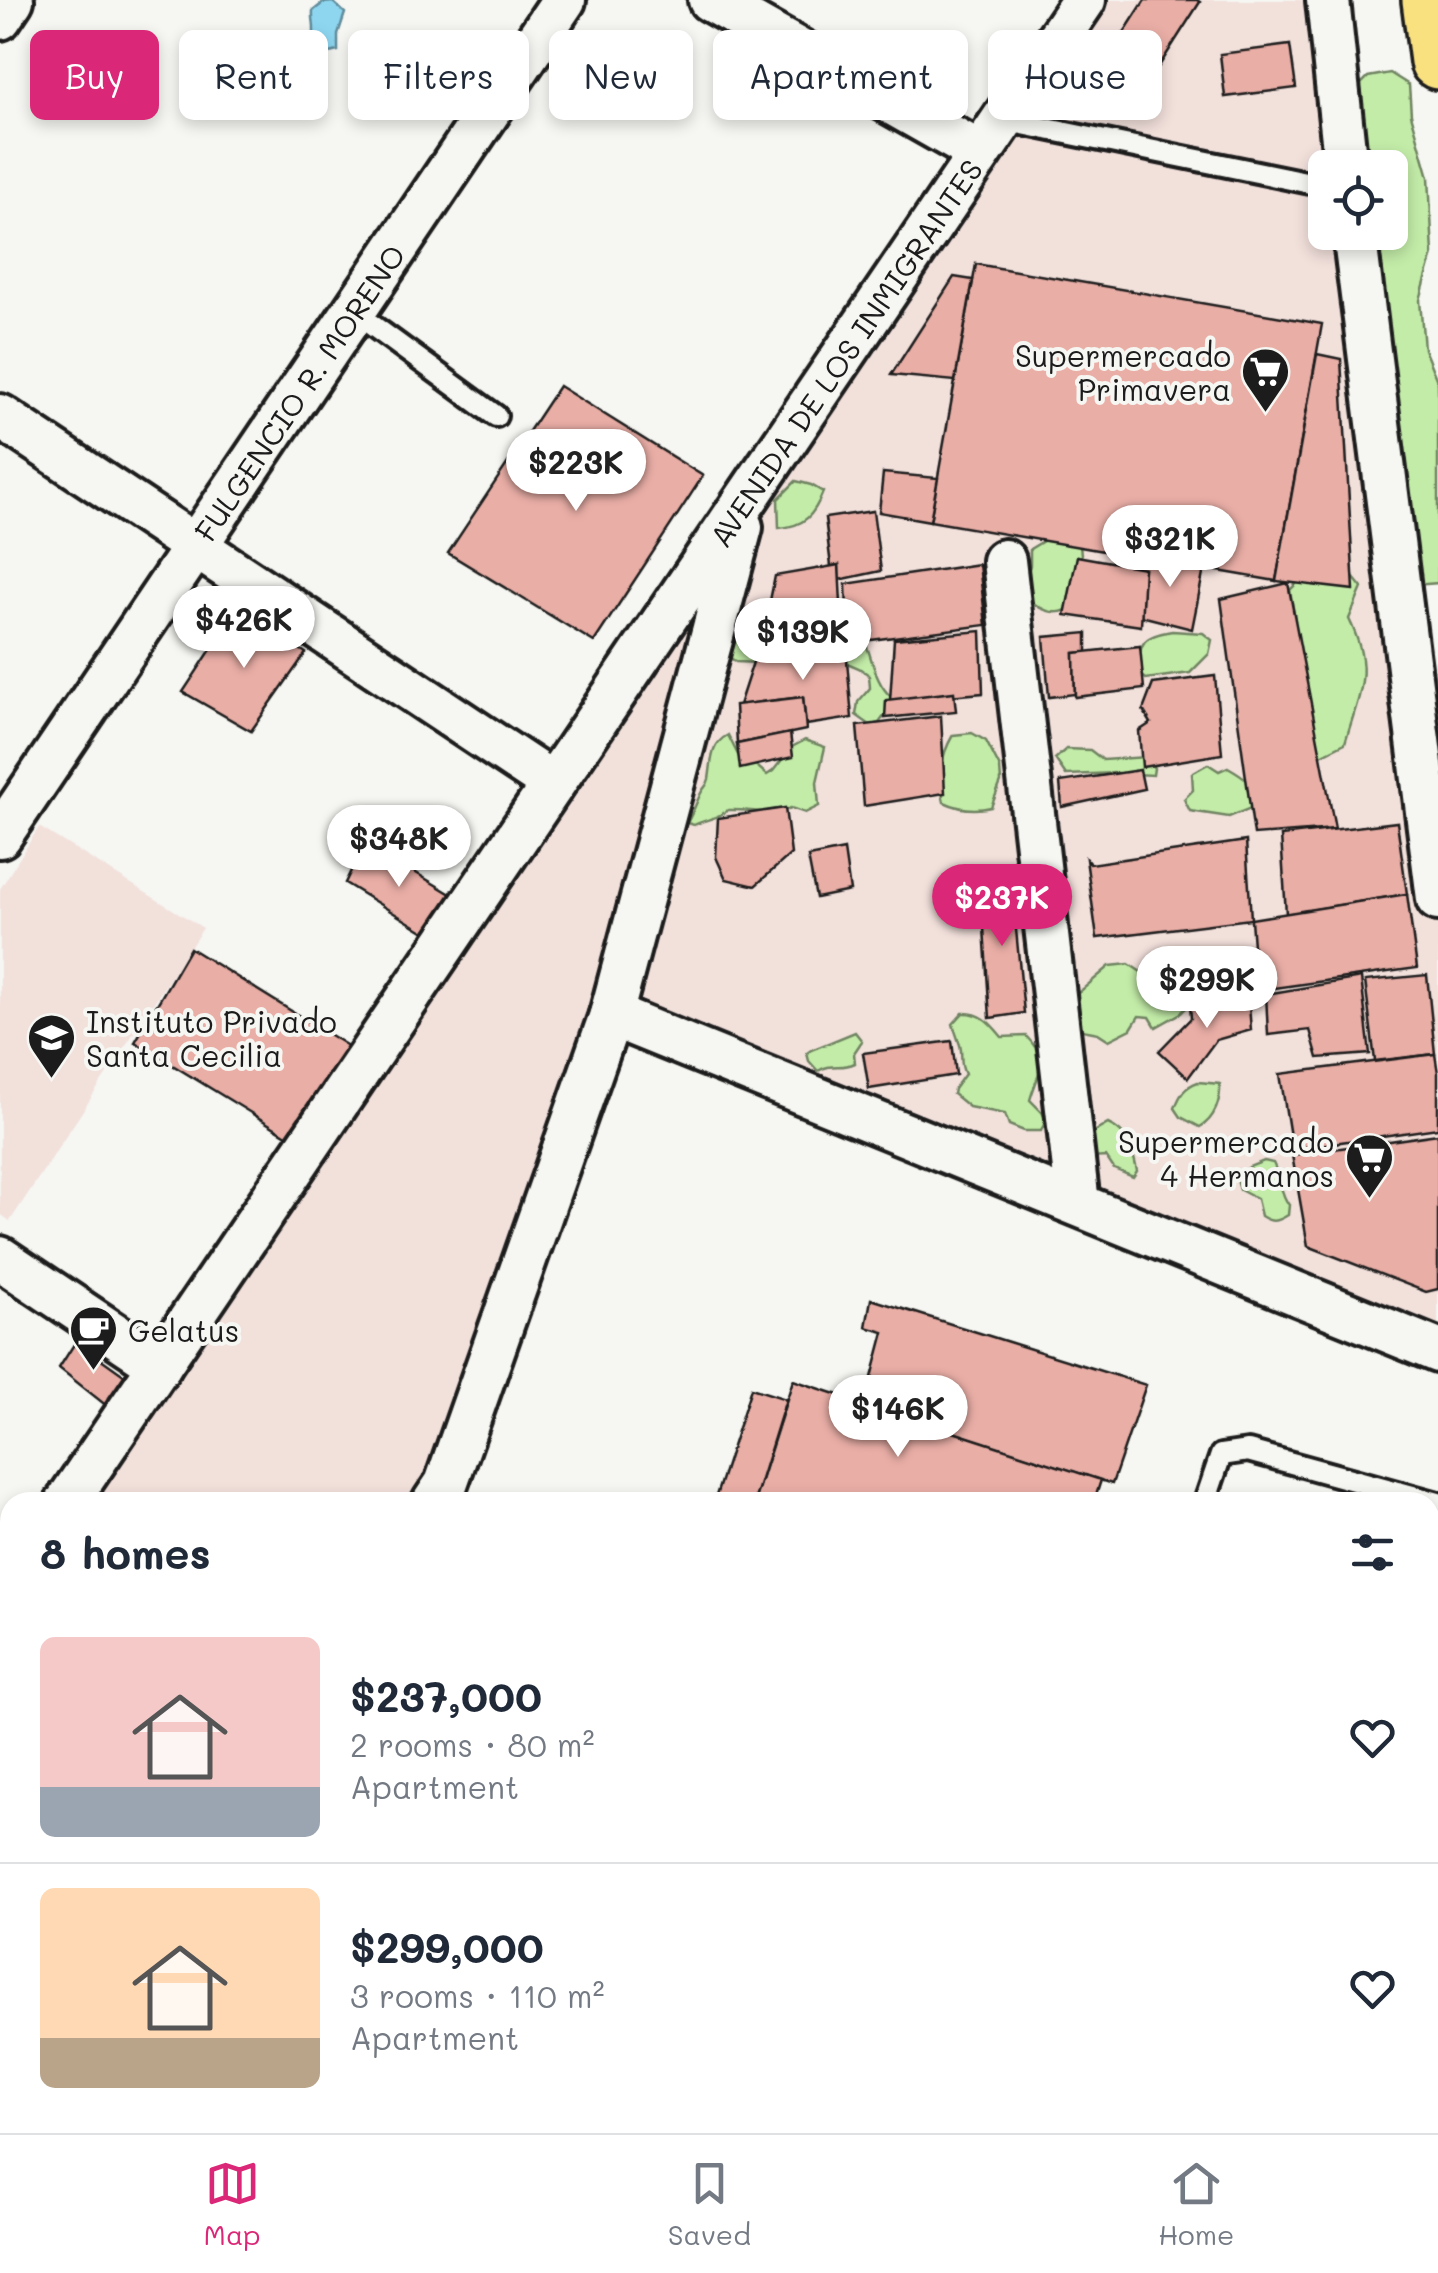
<!DOCTYPE html>
<html lang="en">
<head>
<meta charset="utf-8">
<style>
	body { margin:0; font-family:Mali,sans-serif; background:#f6f6f7; color:#1f2937; height:100vh; display:flex; flex-direction:column; font-size:38px; white-space:nowrap }
	* { box-sizing:border-box; margin:0 }
	p { font-size:32px; color:#747a83 }
	.icon { flex:none; width:55px; height:55px; fill:none; stroke:currentColor; stroke-width:2; stroke-linecap:round; stroke-linejoin:round }
	.map { position:relative; flex:1; overflow:hidden }
	.side { position:absolute; left:0px; top:1492px; width:1440px; height:642px; display:flex; flex-direction:column; background:#fff; border-radius:30px 30px 0 0; box-shadow:0 5px 15px #0003 }
	.side>* { flex:none }
	.banner { position:absolute; left:30px; top:30px; width:1380px; height:90px; display:flex; gap:20px }
	.buttons { position:absolute; left:1308px; top:150px; display:grid; gap:20px }
	.buttons a { display:grid; place-items:center; width:100px; height:100px; border-radius:15px; background:#fff; box-shadow:0 5px 15px #0003; font-size:50px }
	.price { position:absolute; translate:-50% -85px; padding:0 22px; border-radius:35px; background:#fff; color:#222; font-size:32px; line-height:65px; filter:drop-shadow(0 2px 5px #0008) }
	.price::after { content:''; position:absolute; left:50%; top:60px; width:30px; height:22px; margin-left:-15px; background:inherit; clip-path:polygon(0 0,100% 0,50% 100%) }
	.price.selected { background:#db2777; color:#fff }
	ul { padding:0; list-style:none }
	li { display:flex; align-items:center; gap:30px; height:250px; padding:0 40px }
	li+li { border-top:2px solid #e0e1e3 }
	li span { display:grid; place-items:center; flex:none; width:280px; height:200px; border-radius:15px; color:#555 }
	li>.icon { margin-inline-start:auto }
	span .icon { width:120px; height:120px; fill:#fffc; stroke-width:1 }
	li b { font-size:42px }
	h2 { display:flex; justify-content:space-between; align-items:center; height:120px; padding:0 40px; font-size:42px }
	.tag { padding:0 35px; border-radius:15px; background:#fff; box-shadow:0 5px 15px #0003; font-size:35px; line-height:90px }
	.tag.selected { background:#db2777; color:#fff }
	.tab-bar { display:flex; justify-content:space-around; align-items:center; height:140px; border-top:2px solid #e0e1e3; background:#fff; font-size:28px; color:#747a83 }
	.tab-bar a { display:grid; justify-items:center; gap:5px }
	.tab-bar .selected { color:#db2777 }
	.map>svg:first-child { display:block }
</style>
</head>
<body>
<div class="map">
<svg width="1438" height="2133" viewBox="0 0 1438 2133">
	<rect width="100%" height="100%" fill="#f6f6f2"/>
	<filter id="ink" filterUnits="userSpaceOnUse"><feTurbulence type="fractalNoise" baseFrequency=".01" numOctaves="2"/><feDisplacementMap in="SourceGraphic" scale="20" xChannelSelector="R" yChannelSelector="G"/><feConvolveMatrix kernelMatrix="1 2 1 2 8 2 1 2 1" color-interpolation-filters="sRGB"/></filter>
	<g filter="url(#ink)">
		<g fill="#f2e0db">
			<path d="M1084,0h247l-6,232 34,1 79,649v469l-826,-335 -180,486h-365z"/>
			<path d="M39,827l164,101 -193,293 -10,-7v-325z"/>
			<path d="M10,1586v456l-10,13v-454z"/>
		</g>
		<g fill="#c3eca8" stroke="#708462" stroke-width="2.5">
			<path d="M1390,73l19,12 2,29 18,63 4,77 -13,46 4,49 14,34v200l-36,3 -50,-354h38v-64l-41,-1 4,-75 15,-15z"/>
			<path d="M796,481l15,4 12,7c-9,23 -18,34 -44,36l-1,-29z"/>
			<path d="M1053,535l26,2 6,52c-3,5 -6,10 -10,15 -17,17 -41,5 -52,-13l7,-26v-16z"/>
			<path d="M1349,572l13,16 -13,31c25,52 11,72 -4,124l-36,18 -18,-116 4,-25 -5,-30 10,-10z"/>
			<path d="M738,622c21,14 25,15 20,41l-22,-1 -8,-6 -1,-30z"/>
			<path d="M1172,631l31,2 9,7 -3,14 -19,19 -44,6 -9,-8c4,-29 4,-35 35,-40z"/>
			<path d="M864,639c9,20 10,42 27,58l-6,18 -6,8 -9,2 -14,-10 2,-13 12,-14 -1,-13 -10,-7 -12,-5 4,-18z"/>
			<path d="M972,733l14,8 14,27 1,14 -10,25c-16,4 -32,2 -47,-5 -6,-25 -4,-45 9,-67z"/>
			<path d="M728,735l11,22 11,3 17,15 6,-4 19,-24 13,-7 20,7 -8,35 2,24 -14,7 -14,-5c-19,8 -42,1 -63,2 -11,9 -22,9 -34,15l-7,-2c6,-11 9,-20 14,-30 4,-8 6,-6 8,-14 3,-17 1,-35 19,-44z"/>
			<path d="M1066,749l24,1 13,10 43,-3 8,11 -1,7 -36,-2 -51,2 -11,-16z"/>
			<path d="M1208,764l11,7 9,-4c28,16 18,13 23,41l-22,9 -39,-6 -6,-12 9,-9 -1,-17z"/>
			<path d="M1193,945c18,3 32,22 43,35l-17,31 -12,-8 -13,-3 -13,13 -25,14 -6,-10 -11,-1 -8,13 -22,11 -11,-7 -21,-4 -13,-24 46,-39 19,-2 12,8 6,-1 27,-22z"/>
			<path d="M963,1013c19,-1 28,11 39,24l24,-1c25,26 13,33 4,64l12,12 4,8 -5,11h-17l-15,-6 -4,-11 -36,-7 -16,-13 1,-5 11,-15c-6,-10 -2,-19 -5,-29 -2,-6 -5,-14 -7,-21z"/>
			<path d="M855,1032l7,9 -8,12 1,10c-15,7 -21,-1 -37,8l-9,-10 -2,-8 4,-3z"/>
			<path d="M1198,1082l22,2c1,16 -5,35 -20,43l-19,-10 -6,-9c5,-13 9,-21 23,-26z"/>
			<path d="M1108,1124c21,9 25,27 29,47l-4,6 -19,-8 -8,-12 -15,1 -9,-12 12,-14z"/>
			<path d="M1264,1161l9,2c7,13 7,31 16,42l-1,10c-11,7 -16,8 -27,1l-4,-17 -17,-9 -3,-10 12,-13z"/>
			<path d="M127,2125h119l4,5 12,-4 15,7h-143z"/>
			<path d="M669,2125h476l1,8h-479z"/>
		</g>
		<path fill="#8ed6f0" stroke="#608c9b" stroke-width="2.5" d="M333,2l12,11 -7,21v17l-8,2 -17,-14c3,-11 -1,-18 0,-28l10,-8z"/>
		<g fill="#e9aea6" stroke="#1c1c1c" stroke-width="2.5">
			<path d="M1145,0h52l3,2 -53,83 -40,-26z"/>
			<path d="M1290,45l6,43 -71,9 -5,-43z"/>
			<path d="M976,264l346,60 -46,257 -346,-60z"/>
			<path d="M954,277l19,3 -18,101 -64,-6z"/>
			<path d="M1317,354l24,5 13,231 -78,-9z"/>
			<path d="M559,386l144,90 -109,166 -146,-89z"/>
			<path d="M883,473l55,5 -8,43 -51,-9z"/>
			<path d="M873,511l8,60 -42,9v-15l-8,1 -6,-48z"/>
			<path d="M1139,552l65,17 -12,60 -51,-13 3,-48 -9,-2z"/>
			<path d="M1077,556l67,12 -3,58 -76,-11z"/>
			<path d="M979,564l7,61 -138,18 -2,-59z"/>
			<path d="M839,565l4,78 -84,12 16,-79z"/>
			<path d="M1288,583l47,246 -81,6 -33,-236z"/>
			<path d="M237,610l69,43 -55,78 -68,-39z"/>
			<path d="M981,631l2,62 -93,8 4,-62z"/>
			<path d="M1087,633v19l-13,1 1,41 -26,3 -5,-60z"/>
			<path d="M1140,646l4,43 -69,8 -1,-44z"/>
			<path d="M846,649l6,69 -46,7 -3,-28 -64,8 16,-49z"/>
			<path d="M1215,676l7,78 -80,13 -3,-36 12,-8 -8,-13 10,-26z"/>
			<path d="M954,692l2,19 -71,7 1,-18z"/>
			<path d="M803,697l3,33 -69,14 -2,-39z"/>
			<path d="M941,716l4,77 -81,13 -7,-80z"/>
			<path d="M790,733l3,24 -53,12 -3,-25z"/>
			<path d="M1140,770l4,19 -82,18 -2,-25z"/>
			<path d="M785,808l6,46 -36,32 -29,-7 -10,-22 2,-39z"/>
			<path d="M1397,822l10,72 -121,20 -5,-78z"/>
			<path d="M1246,841l5,78 -154,19 -11,-79 4,5z"/>
			<path d="M365,842l89,54 -21,41 -88,-54z"/>
			<path d="M844,850l6,41 -34,7 -8,-41z"/>
			<path d="M1011,877l13,136 -34,5 -9,-136z"/>
			<path d="M1407,894l10,74 -150,21 -3,-29h-10l-3,-41z"/>
			<path d="M190,948l161,100 -61,89 -155,-95z"/>
			<path d="M1427,975l8,79 -60,7 -10,-80z"/>
			<path d="M1361,978l9,76 -52,4 -8,-28 -42,5 -2,-41z"/>
			<path d="M1248,994l3,36 -35,10 -28,38 -29,-27 32,-33 -1,-12z"/>
			<path d="M952,1041l4,34 -87,14 -6,-36z"/>
			<path d="M1435,1054l3,19v55l-146,21 -12,-75z"/>
			<path d="M1438,1134v155l-12,3 -118,-46 -16,-91z"/>
			<path d="M871,1299l275,86 -34,99 -247,-80 19,-72 -18,-5z"/>
			<path d="M76,1341l52,37 -20,29 -49,-39z"/>
			<path d="M793,1380l308,100 -7,22h-340z"/>
			<path d="M751,1388l35,11 -32,103h-40z"/>
			<path d="M1438,1710v264l-6,1 -2,-264z"/>
			<path d="M15,2125h72l-2,8h-62l-10,-3z"/>
			<path d="M522,2125h30l-3,7z"/>
		</g>
		<g fill="none" stroke-linecap="round" stroke-linejoin="round">
			<defs>
				<g id="lane">
					<path d="M1003,120l322,66"/>
					<path d="M354,312l142,104"/>
					<path d="M1205,1502l16,-47 27,-4 190,52"/>
					<path d="M1430,1607l8,-1"/>
				</g>
				<g id="street">
					<path d="M710,0l270,153"/>
					<path d="M1328,0l18,168"/>
					<path d="M0,18l12,-18"/>
					<path d="M1354,232l84,667"/>
					<path d="M0,416l553,368"/>
					<path d="M1004,561l74,643"/>
					<path id="s1" d="M0,836l564,-836"/>
					<path d="M611,1015l827,336"/>
					<path d="M0,1258l160,107"/>
					<path id="s2" d="M67,1502l1017,-1502"/>
					<path d="M434,1502l12,-18 165,-469 130,-488"/>
					<path d="M0,1601l10,-15"/>
					<path d="M1430,1711l8,-1"/>
					<path d="M0,2055l10,-11"/>
					<path d="M186,2125l24,8"/>
					<path d="M1145,2125l1,8"/>
					<path d="M667,2133l2,-8"/>
				</g>
				<path id="highway" d="M1430,0l8,61"/>
			</defs>
			<use href="#lane" stroke="#1c1c1c" stroke-width="28"/>
			<use href="#street" stroke="#1c1c1c" stroke-width="50"/>
			<use href="#highway" stroke="#1c1c1c" stroke-width="62"/>
			<use href="#lane" stroke="#f6f6f2" stroke-width="20"/>
			<use href="#street" stroke="#f6f6f2" stroke-width="42"/>
			<use href="#highway" stroke="#fae180" stroke-width="55"/>
		</g>
	</g>
	<defs>
		<symbol id="supermarket-pin" viewBox="-11 -11 22 30"><path d="M0 17L-7.5 6A9.5 9.5 0 1 1 7.5 6Z" fill="#1c1c1c" stroke="#f6f6f2"/><path d="M-6-5.5h2.5l.6 2H6L4.5 2H-2.5L-4.4-4H-6ZM-1.5 3.2a1.3 1.3 0 1 0 .1 0ZM3 3.2a1.3 1.3 0 1 0 .1 0Z" fill="#fff"/></symbol>
		<symbol id="school-pin" viewBox="-11 -11 22 30"><path d="M0 17L-7.5 6A9.5 9.5 0 1 1 7.5 6Z" fill="#1c1c1c" stroke="#f6f6f2"/><path d="M0-5L7-2L0 1L-7-2ZM-4 1L0 2.5L4 1V4Q0 6-4 4Z" fill="#fff"/></symbol>
		<symbol id="cafe-pin" viewBox="-11 -11 22 30"><path d="M0 17L-7.5 6A9.5 9.5 0 1 1 7.5 6Z" fill="#1c1c1c" stroke="#f6f6f2"/><path d="M-5.5-4.5H6V0H3Q3 3.5 0 3.5H-2.5Q-5.5 3.5-5.5 0ZM3-3.2v2h1.7v-2ZM-6 4.5H4V6H-6Z" fill="#fff"/></symbol>
	</defs>
	<g fill-rule="evenodd">
		<use href="#supermarket-pin" x="1238" y="344" width="55" height="75"/>
		<use href="#school-pin" x="24" y="1010" width="55" height="75"/>
		<use href="#supermarket-pin" x="1342" y="1130" width="55" height="75"/>
		<use href="#cafe-pin" x="66" y="1302" width="55" height="75"/>
	</g>
	<g text-anchor="middle" dominant-baseline="central" stroke-width="8" stroke-linejoin="round" paint-order="stroke">
		<g font-size="30" fill="#1c1c1c" stroke="#f6f6f2">
			<text stroke="none"><textPath href="#s2" startOffset="1388">AVENIDA DE LOS INMIGRANTES</textPath></text>
			<text stroke="none"><textPath href="#s1" startOffset="535">FULGENCIO R. MORENO</textPath></text>
		</g>
		<g font-size="30" fill="#1c1c1c" stroke="#f6f6f2" text-anchor="end">
			<text x="1231" y="355">Supermercado<tspan x="1231" dy="34">Primavera</tspan></text>
			<text x="86" y="1021" text-anchor="start">Instituto Privado<tspan x="86" dy="34">Santa Cecilia</tspan></text>
			<text x="1334" y="1141">Supermercado<tspan x="1334" dy="34">4 Hermanos</tspan></text>
			<text x="128" y="1330" text-anchor="start">Gelatus</text>
		</g>
	</g>
</svg>
<div class="buttons">
<a><svg class="icon" aria-label="locate" viewBox="0 0 24 24"><circle cx="12" cy="12" r="6"/><path d="M12 2v4M12 18v4M2 12h4M18 12h4"/></svg></a>
</div>
<b class="price" style="left:576px;top:514px">$223K</b>
<b class="price" style="left:1170px;top:590px">$321K</b>
<b class="price" style="left:244px;top:671px">$426K</b>
<b class="price" style="left:803px;top:683px">$139K</b>
<b class="price" style="left:399px;top:890px">$348K</b>
<b class="price selected" style="left:1002px;top:949px">$237K</b>
<b class="price" style="left:1207px;top:1031px">$299K</b>
<b class="price" style="left:898px;top:1460px">$146K</b>
<div class="banner">
<a class="tag selected">Buy</a>
<a class="tag">Rent</a>
<a class="tag">Filters</a>
<a class="tag">New</a>
<a class="tag">Apartment</a>
<a class="tag">House</a>
</div>
<section class="side">
<h2>8 homes<svg class="icon" aria-label="filters" viewBox="0 0 24 24"><path d="M4 7h16M4 17h16"/><circle cx="9" cy="7" r="2"/><circle cx="15" cy="17" r="2"/></svg></h2>
<ul>
<li><span style="background:linear-gradient(#f6c9c9 75%,#9aa5b1 0)"><svg class="icon" aria-label="home" viewBox="0 0 24 24"><path d="M3 11l9-7 9 7M6 9v11h12V9"/></svg></span><div><b>$237,000</b><p>2 rooms · 80 m²</p><p>Apartment</p></div><svg class="icon" aria-label="heart" viewBox="0 0 24 24"><path d="M12 20l-8-8c-3-5 5-10 8-4 3-6 11-1 8 4z"/></svg></li>
<li><span style="background:linear-gradient(#ffd9b3 75%,#b9a48a 0)"><svg class="icon" aria-label="home" viewBox="0 0 24 24"><path d="M3 11l9-7 9 7M6 9v11h12V9"/></svg></span><div><b>$299,000</b><p>3 rooms · 110 m²</p><p>Apartment</p></div><svg class="icon" aria-label="heart" viewBox="0 0 24 24"><path d="M12 20l-8-8c-3-5 5-10 8-4 3-6 11-1 8 4z"/></svg></li>
</ul>
</section>
</div>
<nav class="tab-bar">
<a class="selected"><svg class="icon" aria-label="map" viewBox="0 0 24 24"><path d="M3 6l6-2 6 2 6-2v14l-6 2-6-2-6 2zM9 4v14M15 6v14"/></svg>Map</a>
<a><svg class="icon" aria-label="saved" viewBox="0 0 24 24"><path d="M7 4h10v16l-5-4-5 4z"/></svg>Saved</a>
<a><svg class="icon" aria-label="home" viewBox="0 0 24 24"><path d="M3 11l9-7 9 7M6 9v11h12V9"/></svg>Home</a>
</nav>
</body>
</html>
